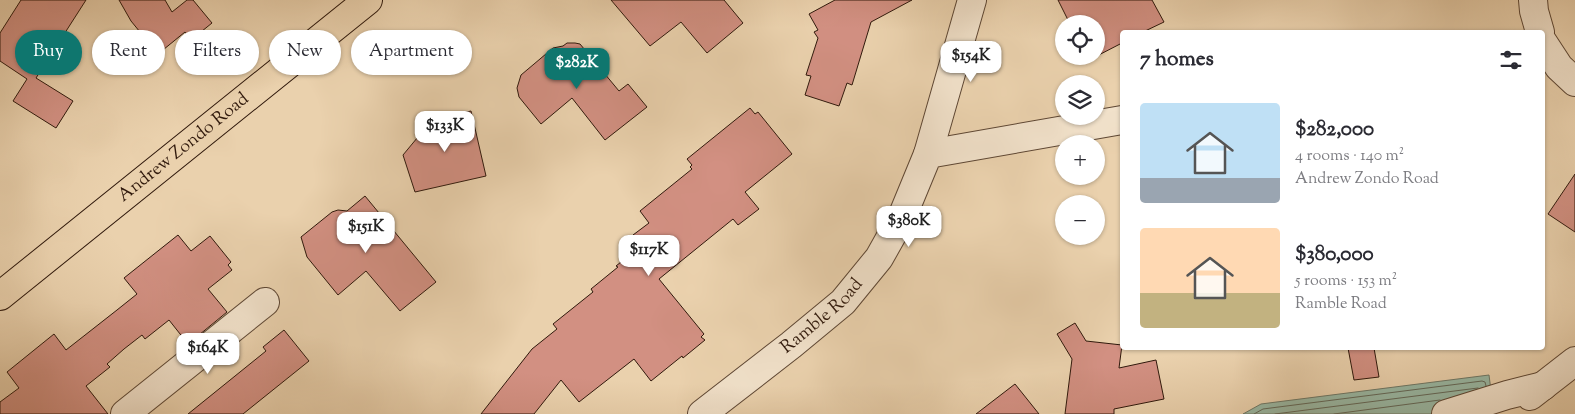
<!DOCTYPE html>
<html lang="en">
<head>
<meta charset="utf-8">
<style>
	body { margin:0; font-family:"Sorts Mill Goudy",serif; background:#f2f2f3; color:#2b2b33; height:100vh; display:flex; flex-direction:column; font-size:19px; white-space:nowrap }
	* { box-sizing:border-box; margin:0 }
	p { font-size:16px; color:#7c7c81 }
	.icon { flex:none; width:28px; height:28px; fill:none; stroke:currentColor; stroke-width:2; stroke-linecap:round; stroke-linejoin:round }
	.map { position:relative; flex:1; overflow:hidden }
	.details { position:absolute; left:1120px; top:30px; width:425px; height:320px; display:flex; flex-direction:column; background:#fff; border-radius:5px; box-shadow:0 1px 4px #0004 }
	.details>* { flex:none }
	.top-card { position:absolute; left:15px; top:30px; width:475px; height:45px; display:flex; gap:10px }
	.fabs { position:absolute; left:1055px; top:15px; display:grid; gap:10px }
	.fabs a { display:grid; place-items:center; width:50px; height:50px; border-radius:50%; background:#fff; box-shadow:0 1px 4px #0004; font-size:25px }
	.price { position:absolute; translate:-50% -42px; padding:0 11px; border-radius:10px; background:#fff; color:#222; font-size:16px; line-height:32px; filter:drop-shadow(0 1px 2px #0008) }
	.price::after { content:''; position:absolute; left:50%; top:30px; width:15px; height:11px; margin-left:-8px; background:inherit; clip-path:polygon(0 0,100% 0,50% 100%) }
	.price.current { background:#0f766e; color:#fff }
	ul { padding:0; list-style:none }
	li { display:flex; align-items:center; gap:15px; height:125px; padding:0 20px }
	li span { display:grid; place-items:center; flex:none; width:140px; height:100px; border-radius:5px; color:#555 }
	li>.icon { margin-inline-start:auto }
	span .icon { width:60px; height:60px; fill:#fffc; stroke-width:1 }
	li b { font-size:21px }
	h2 { display:flex; justify-content:space-between; align-items:center; height:60px; padding:0 20px; font-size:21px }
	.chip { padding:0 18px; border-radius:22px; background:#fff; box-shadow:0 1px 4px #0004; font-size:18px; line-height:45px }
	.chip.current { background:#0f766e; color:#fff }
	.map>svg:first-child { display:block }
</style>
</head>
<body>
<div class="map">
<svg width="1575" height="414" viewBox="0 0 1575 414">
	<rect width="100%" height="100%" fill="#ead1ad"/>
	<filter id="stains"><feTurbulence type="fractalNoise" baseFrequency=".004" numOctaves="4"/><feColorMatrix values="0 0 0 0 .2 0 0 0 0 .09 0 0 0 0 .02 0 0 0 .5 -.17"/></filter>
	<radialGradient id="worn" r=".72"><stop offset=".6" stop-color="#630" stop-opacity="0"/><stop offset="1" stop-color="#630" stop-opacity=".3"/></radialGradient>
	<path fill="#99b8a4" stroke="#6f7867" d="M1489,375l5,39h-251l18,-10z"/>
	<g fill="none" stroke-linecap="round" stroke-linejoin="round">
		<g stroke="#646858" stroke-width="1">
			<path d="M1254,414l9,-5 219,-28 3,1 1,4"/>
			<path d="M1275,414l203,-26"/>
			<path d="M1334,414l106,-14"/>
		</g>
	</g>
	<g fill="#d29082" stroke="#30190c">
		<path d="M21,0h65l-50,78 37,23 -17,27 -43,-27 14,-22 -27,-18v-28z"/>
		<path d="M119,0h46l7,12 15,-12h6l19,23 -21,17 -6,-8 -27,22 -27,-33z"/>
		<path d="M611,0h113l19,23 -36,30 -26,-31 -31,24z"/>
		<path d="M835,0h77l-41,22 -19,63 -5,-2 -8,23 -34,-11 6,-19 -5,-1 12,-37 -4,-6 4,-2 -9,-16z"/>
		<path d="M1058,0h94l12,22 -21,10h-21v11l-33,17 -3,-4h10v-32h-26z"/>
		<path d="M567,43h8l5,1 39,47 9,-7 19,23 -42,33 -33,-42 -31,26 -22,-27 -2,-9 4,-13 32,-27 10,-2z"/>
		<path d="M750,108l5,6 3,-2 34,42 -47,38 14,17 -21,16 -5,-6 -74,60 45,55 -3,3 4,3 -22,18 -1,-2 -31,25 -17,-22 -55,43 -18,-22 -27,34h-53l51,-65 25,-20 -4,-5 40,-32 -2,-3 27,-22 -2,-1 25,-20 -8,-11 16,-12 -9,-12 52,-42 -2,-2 2,-2 -5,-6z"/>
		<path d="M471,111l15,65 -71,16 -12,-37 29,-35z"/>
		<path d="M1575,174v58l-27,-18z"/>
		<path d="M365,196l71,86 -36,29 -34,-40 -28,24 -31,-38 -6,-20 31,-25 6,-2 9,1z"/>
		<path d="M178,235l13,16 19,-15 21,26 -3,3 4,5 -24,19 19,23 -39,32 -19,-24 -24,19 -3,-4 -18,14 -17,15 3,3 -24,19 22,28h-108v-12l19,-14 -12,-16 47,-38 12,16 51,-40 20,-16 -13,-16z"/>
		<path d="M1075,323l11,18 36,4 -3,23 37,-8 8,39 -50,10v5h-49l7,-55 -15,-25z"/>
		<path d="M284,330l25,31 -66,53h-55l78,-63 -3,-4z"/>
		<path d="M1348,348h26l5,29 -25,3z"/>
		<path d="M1015,384l24,30h-63z"/>
	</g>
	<g fill="none" stroke-linecap="round" stroke-linejoin="round">
		<defs>
			<g id="minor">
				<path d="M1533,0l1,11 6,21"/>
				<path d="M1542,41l17,26 16,15"/>
				<path d="M928,154l44,-154"/>
				<path d="M1530,396l45,-35"/>
				<path d="M125,414l140,-112"/>
				<path id="s1" d="M702,414l89,-69 52,-43 36,-44 23,-41 26,-63 194,-34"/>
				<path d="M1446,414l61,-19 36,-9"/>
			</g>
			<g id="major">
				<path id="s2" d="M0,296l368,-296"/>
			</g>
		</defs>
		<use href="#minor" stroke="#5e4734" stroke-width="30"/>
		<use href="#major" stroke="#30190c" stroke-width="30"/>
		<use href="#minor" stroke="#f1e1ca" stroke-width="28"/>
		<use href="#major" stroke="#ead1ad" stroke-width="28"/>
	</g>
	<g text-anchor="middle" dominant-baseline="central" stroke-width="4" stroke-linejoin="round" paint-order="stroke">
		<g font-size="18" fill="#30190c" stroke="#f1e1ca">
			<text stroke="none"><textPath href="#s2" startOffset="236">Andrew Zondo Road</textPath></text>
			<text stroke="none"><textPath href="#s1" startOffset="155">Ramble Road</textPath></text>
		</g>
	</g>
	<rect width="100%" height="100%" filter="url(#stains)"/>
	<rect width="100%" height="100%" fill="url(#worn)"/>
</svg>
<div class="fabs">
<a><svg class="icon" aria-label="locate" viewBox="0 0 24 24"><circle cx="12" cy="12" r="6"/><path d="M12 2v4M12 18v4M2 12h4M18 12h4"/></svg></a>
<a><svg class="icon" aria-label="layers" viewBox="0 0 24 24"><path d="M12 4l9 5-9 5-9-5zM3 14l9 5 9-5"/></svg></a>
<a>+</a>
<a>−</a>
</div>
<b class="price" style="left:971px;top:83px">$154K</b>
<b class="price current" style="left:577px;top:90px">$282K</b>
<b class="price" style="left:445px;top:153px">$133K</b>
<b class="price" style="left:909px;top:248px">$380K</b>
<b class="price" style="left:366px;top:254px">$151K</b>
<b class="price" style="left:649px;top:277px">$117K</b>
<b class="price" style="left:208px;top:375px">$164K</b>
<div class="top-card">
<a class="chip current">Buy</a>
<a class="chip">Rent</a>
<a class="chip">Filters</a>
<a class="chip">New</a>
<a class="chip">Apartment</a>
</div>
<section class="details">
<h2>7 homes<svg class="icon" aria-label="filters" viewBox="0 0 24 24"><path d="M4 7h16M4 17h16"/><circle cx="9" cy="7" r="2"/><circle cx="15" cy="17" r="2"/></svg></h2>
<ul>
<li><span style="background:linear-gradient(#bfe0f5 75%,#9aa5b1 0)"><svg class="icon" aria-label="home" viewBox="0 0 24 24"><path d="M3 11l9-7 9 7M6 9v11h12V9"/></svg></span><div><b>$282,000</b><p>4 rooms · 140 m²</p><p>Andrew Zondo Road</p></div></li>
<li><span style="background:linear-gradient(#ffd9b3 65%,#c2b280 0)"><svg class="icon" aria-label="home" viewBox="0 0 24 24"><path d="M3 11l9-7 9 7M6 9v11h12V9"/></svg></span><div><b>$380,000</b><p>5 rooms · 153 m²</p><p>Ramble Road</p></div></li>
</ul>
</section>
</div>
</body>
</html>
